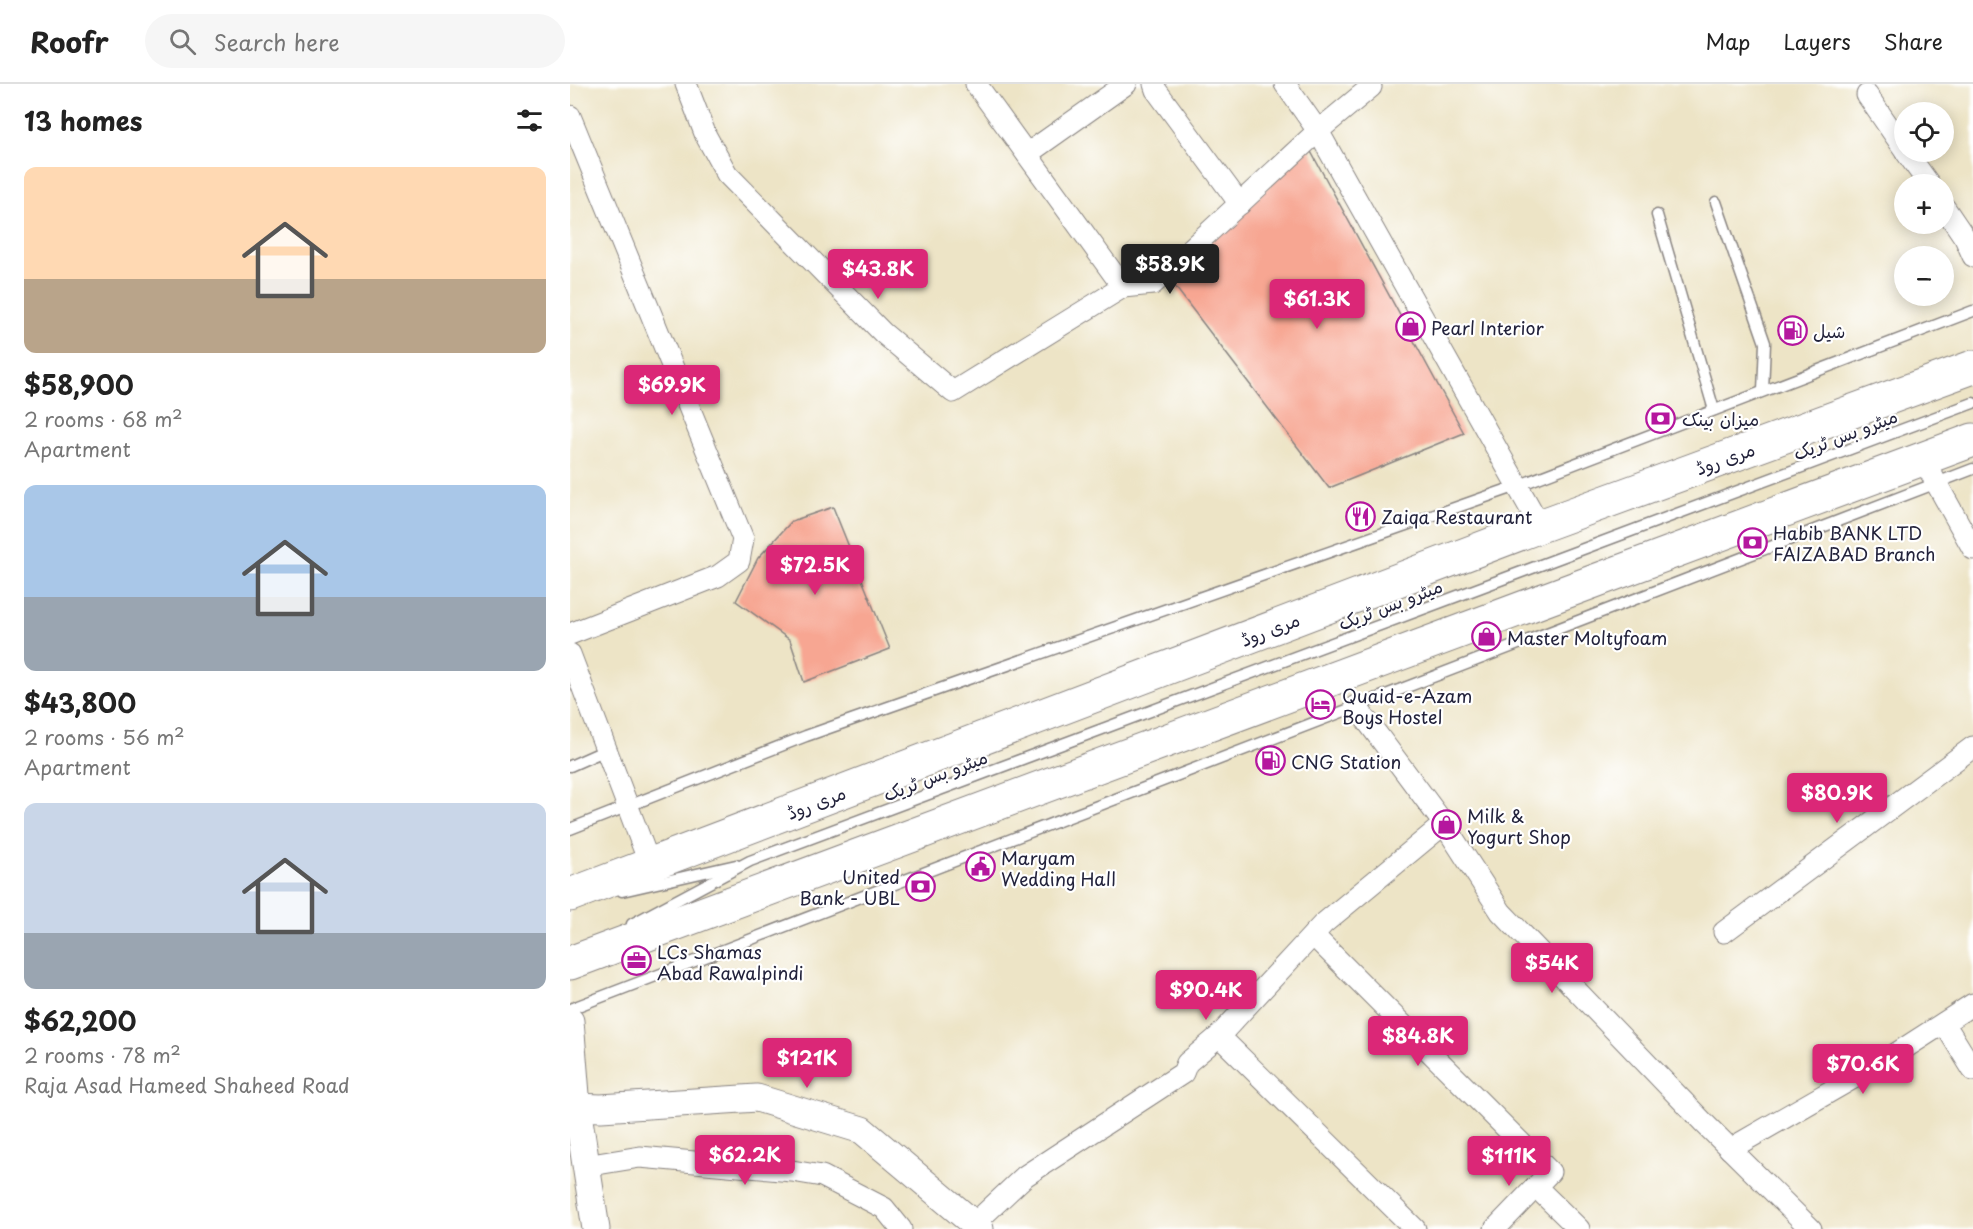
<!DOCTYPE html>
<html lang="en">
<head>
<meta charset="utf-8">
<style>
	body { margin:0; font-family:"Playpen Sans","Playpen Sans Arabic",sans-serif; background:#f6f6f6; color:#222; height:100vh; display:flex; flex-direction:column; font-size:22px; white-space:nowrap }
	* { box-sizing:border-box; margin:0 }
	p { font-size:20px; color:#767676 }
	.icon { flex:none; width:33px; height:33px; fill:none; stroke:currentColor; stroke-width:2; stroke-linecap:round; stroke-linejoin:round }
	.map { position:relative; flex:1; overflow:hidden }
	.details { display:flex; flex-direction:column; background:#fff; width:570px }
	.details>* { flex:none }
	.fabs { position:absolute; left:1324px; top:18px; display:grid; gap:12px }
	.fabs a { display:grid; place-items:center; width:60px; height:60px; border-radius:50%; background:#fff; box-shadow:0 3px 15px #0003; font-size:30px }
	.price { position:absolute; translate:-50% -51px; padding:0 14px; border-radius:6px; background:#db2777; color:#fff; font-size:20px; line-height:39px; filter:drop-shadow(0 2px 3px #0008) }
	.price::after { content:''; position:absolute; left:50%; top:36px; width:18px; height:14px; margin-left:-9px; background:inherit; clip-path:polygon(0 0,100% 0,50% 100%) }
	.price.current { background:#222; color:#fff }
	ul { padding:0; list-style:none }
	li { display:grid; align-content:center; gap:12px; height:318px; padding:0 24px }
	li span { display:grid; place-items:center; height:186px; border-radius:12px; color:#555 }
	li>.icon { margin-inline-start:auto }
	span .icon { width:108px; height:108px; fill:#fffc; stroke-width:1 }
	li b { font-size:26px }
	h2 { display:flex; justify-content:space-between; align-items:center; height:72px; padding:0 24px; font-size:26px }
	header { display:flex; align-items:center; gap:36px; box-sizing:border-box; height:84px; padding:0 30px; background:#fff; border-bottom:2px solid #e0e0e0 }
	header strong { font-size:28px }
	nav { display:flex; gap:33px; margin-inline-start:auto; font-size:21px }
	.search { width:420px; height:54px; background:#f6f6f6; display:flex; align-items:center; gap:15px; box-sizing:border-box; padding:0 21px; border-radius:33px; color:#767676; font-size:22px }
	main { display:flex; flex:1; min-height:0 }
	.map>svg:first-child { display:block }
</style>
</head>
<body>
<header>
<strong>Roofr</strong>
<div class="search"><svg class="icon" aria-label="search" viewBox="0 0 24 24"><circle cx="10" cy="10" r="6"/><path d="M15 15l6 6"/></svg>Search here</div>
<nav><a>Map</a><a>Layers</a><a>Share</a></nav>
</header>
<main>
<section class="details">
<h2>13 homes<svg class="icon" aria-label="filters" viewBox="0 0 24 24"><path d="M4 7h16M4 17h16"/><circle cx="9" cy="7" r="2"/><circle cx="15" cy="17" r="2"/></svg></h2>
<ul>
<li><span style="background:linear-gradient(#ffd9b3 60%,#b9a48a 0)"><svg class="icon" aria-label="home" viewBox="0 0 24 24"><path d="M3 11l9-7 9 7M6 9v11h12V9"/></svg></span><div><b>$58,900</b><p>2 rooms · 68 m²</p><p>Apartment</p></div></li>
<li><span style="background:linear-gradient(#a9c7e8 60%,#9aa5b1 0)"><svg class="icon" aria-label="home" viewBox="0 0 24 24"><path d="M3 11l9-7 9 7M6 9v11h12V9"/></svg></span><div><b>$43,800</b><p>2 rooms · 56 m²</p><p>Apartment</p></div></li>
<li><span style="background:linear-gradient(#c9d6e8 70%,#9aa5b1 0)"><svg class="icon" aria-label="home" viewBox="0 0 24 24"><path d="M3 11l9-7 9 7M6 9v11h12V9"/></svg></span><div><b>$62,200</b><p>2 rooms · 78 m²</p><p>Raja Asad Hameed Shaheed Road</p></div></li>
</ul>
</section>
<div class="map">
<svg width="1403" height="1145" viewBox="0 0 1403 1145">
	<rect width="100%" height="100%" fill="#fff"/>
	<filter id="ink" filterUnits="userSpaceOnUse"><feTurbulence type="fractalNoise" baseFrequency=".0167" numOctaves="2"/><feDisplacementMap in="SourceGraphic" scale="12" xChannelSelector="R" yChannelSelector="G"/><feConvolveMatrix kernelMatrix="1 2 1 2 8 2 1 2 1" color-interpolation-filters="sRGB"/></filter>
	<filter id="wash" filterUnits="userSpaceOnUse"><feTurbulence type="fractalNoise" baseFrequency=".008" numOctaves="4" result="noise"/><feDisplacementMap in="SourceGraphic" scale="24" xChannelSelector="R" yChannelSelector="G"/><feGaussianBlur stdDeviation="1.35" result="paint"/><feColorMatrix in="noise" values="0 0 0 0 0 0 0 0 0 0 0 0 0 0 0 0 0 1.4 0 .05"/><feComposite in="paint" operator="in"/></filter>
	<g filter="url(#wash)">
		<rect width="100%" height="100%" fill="#ede4c6"/>
		<g id="blocks">
			<g fill="#f7a692">
				<path d="M739,64l155,285 -135,55 -159,-208z"/>
				<path d="M263,423l57,142 -86,33 -14,-42 -54,-39 22,-43 34,-37z"/>
			</g>
		</g>
	</g>
	<g filter="url(#ink)">
		<use href="#blocks" fill-opacity="0" stroke="#888380" stroke-width="1.5"/>
		<g fill="none" stroke-linecap="round" stroke-linejoin="round">
			<defs>
				<g id="service">
					<path d="M1146,118l49,141 -2,48"/>
					<path d="M1087,131l57,195"/>
					<path d="M0,682l36,-16"/>
					<path d="M0,745l236,-93 711,-250 456,-175"/>
					<path d="M52,807l114,-26"/>
					<path d="M62,840l118,-63 1223,-458"/>
					<path d="M0,925l1403,-540"/>
				</g>
				<g id="minor">
					<path d="M116,0l20,52 21,38 156,159 70,59 170,-105"/>
					<path d="M406,0l147,203 30,-3 165,-153 53,-44 -2,-3"/>
					<path d="M584,0l2,6 84,114"/>
					<path d="M715,0l33,47 222,395"/>
					<path d="M1297,11l38,55"/>
					<path d="M0,32l173,423 -4,22 -21,15 -148,58"/>
					<path d="M1336,68l23,32"/>
					<path d="M457,70l99,-70"/>
					<path d="M1374,123l21,31 8,18"/>
					<path d="M1353,375l50,90"/>
					<path d="M0,570l80,211"/>
					<path d="M786,622l88,118 57,88 202,210 108,107"/>
					<path d="M1154,848l249,-185"/>
					<path d="M743,851l237,237 -55,57"/>
					<path d="M1374,939l29,47"/>
					<path d="M649,952l196,193"/>
					<path d="M1160,1065l167,-96 76,-49"/>
					<path d="M15,1082l55,-9 152,14 30,5 62,32 17,21"/>
					<path d="M966,1103l43,42"/>
					<path d="M405,1139l50,-47 158,-103 4,-10 32,-27 104,-112 121,-100"/>
				</g>
				<g id="tertiary">
					<path d="M0,937l7,86 19,122"/>
					<path d="M7,1023l24,1 156,-10 105,32 118,99"/>
				</g>
				<g id="primary">
					<path d="M0,811l970,-369 433,-159"/>
					<path d="M0,879l1403,-523"/>
				</g>
			</defs>
			<use href="#service" stroke="#888380" stroke-width="13"/>
			<use href="#minor" stroke="#888380" stroke-width="23"/>
			<use href="#tertiary" stroke="#888380" stroke-width="29"/>
			<use href="#primary" stroke="#888380" stroke-width="35"/>
			<use href="#service" stroke="#fff" stroke-width="10"/>
			<use href="#minor" stroke="#fff" stroke-width="21"/>
			<use href="#tertiary" stroke="#fff" stroke-width="27"/>
			<use href="#primary" stroke="#fff" stroke-width="33"/>
		</g>
	</g>
	<defs>
		<symbol id="shop-ring" viewBox="-11 -11 22 22"><circle r="9.5" fill="#fff" stroke="#b5179e" stroke-width="1.5"/><path d="M-5-2.5h2.3a2.7 3.5 0 0 1 5.4 0H5L5.5 6h-11ZM-1.5-2.5h3a1.5 2.3 0 0 0-3 0Z" fill="#b5179e"/></symbol>
		<symbol id="fuel-ring" viewBox="-11 -11 22 22"><circle r="9.5" fill="#fff" stroke="#b5179e" stroke-width="1.5"/><path d="M-5.5-6h7V0h2V4h1.3V-2.5L3-4.5l.8-.8L6-3V5H2.5V1h-1V6h-7ZM-4.2-4.7v3.2H.2V-4.7Z" fill="#b5179e"/></symbol>
		<symbol id="bank-ring" viewBox="-11 -11 22 22"><circle r="9.5" fill="#fff" stroke="#b5179e" stroke-width="1.5"/><path d="M-6-4H6V4H-6ZM0-2.3a2.3 2.3 0 1 0 0 4.6a2.3 2.3 0 1 0 0-4.6Z" fill="#b5179e"/></symbol>
		<symbol id="restaurant-ring" viewBox="-11 -11 22 22"><circle r="9.5" fill="#fff" stroke="#b5179e" stroke-width="1.5"/><path d="M-5-6h1v4h1v-4h1v4h1v-4h1v5L-1.5 .5V6h-2V.5L-5-1ZM5-6V6H3V1.5H1.5Q1.5-4 5-6Z" fill="#b5179e"/></symbol>
		<symbol id="hotel-ring" viewBox="-11 -11 22 22"><circle r="9.5" fill="#fff" stroke="#b5179e" stroke-width="1.5"/><path d="M-6-4.5h1.5V1H6V5H4.5V3h-9V5H-6ZM-4 0a1.8 1.8 0 1 1 3.6 0ZM.5 0V-2.5h3Q6-2.5 6 0Z" fill="#b5179e"/></symbol>
		<symbol id="civic-ring" viewBox="-11 -11 22 22"><circle r="9.5" fill="#fff" stroke="#b5179e" stroke-width="1.5"/><path d="M-.6-6.5H3V-4.5H.6V-3L4-1V1h2V6H-6V1h2V-1L-.6-3ZM-1.2 2.5V6h2.4V2.5Z" fill="#b5179e"/></symbol>
		<symbol id="office-ring" viewBox="-11 -11 22 22"><circle r="9.5" fill="#fff" stroke="#b5179e" stroke-width="1.5"/><path d="M-6-3h4V-5.5h4V-3h4V5H-6ZM-1-4.5V-3h2v-1.5ZM-6 0V1H6V0Z" fill="#b5179e"/></symbol>
	</defs>
	<g fill-rule="evenodd">
		<use href="#shop-ring" x="824" y="226" width="33" height="33"/>
		<use href="#fuel-ring" x="1206" y="230" width="33" height="33"/>
		<use href="#bank-ring" x="1074" y="318" width="33" height="33"/>
		<use href="#restaurant-ring" x="774" y="416" width="33" height="33"/>
		<use href="#bank-ring" x="1166" y="442" width="33" height="33"/>
		<use href="#shop-ring" x="900" y="536" width="33" height="33"/>
		<use href="#hotel-ring" x="734" y="604" width="33" height="33"/>
		<use href="#fuel-ring" x="684" y="660" width="33" height="33"/>
		<use href="#shop-ring" x="860" y="724" width="33" height="33"/>
		<use href="#civic-ring" x="394" y="766" width="33" height="33"/>
		<use href="#bank-ring" x="334" y="786" width="33" height="33"/>
		<use href="#office-ring" x="50" y="860" width="33" height="33"/>
	</g>
	<g text-anchor="middle" dominant-baseline="central" stroke-width="4.5" stroke-linejoin="round" paint-order="stroke">
		<g font-size="18" fill="#22223b" stroke="#fff" text-anchor="start">
			<text x="861" y="243">Pearl Interior</text>
			<text x="1243" y="246">شیل</text>
			<text x="1112" y="334">میزان بینک</text>
			<text x="811" y="432">Zaiqa Restaurant</text>
			<text x="1203" y="448">Habib BANK LTD<tspan x="1203" dy="21">FAIZABAD Branch</tspan></text>
			<text x="937" y="553">Master Moltyfoam</text>
			<text x="772" y="611">Quaid-e-Azam<tspan x="772" dy="21">Boys Hostel</tspan></text>
			<text x="721" y="677">CNG Station</text>
			<text x="897" y="731">Milk &amp;<tspan x="897" dy="21">Yogurt Shop</tspan></text>
			<text x="431" y="773">Maryam<tspan x="431" dy="21">Wedding Hall</tspan></text>
			<text x="330" y="792" text-anchor="end">United<tspan x="330" dy="21">Bank - UBL</tspan></text>
			<text x="87" y="867">LCs Shamas<tspan x="87" dy="21">Abad Rawalpindi</tspan></text>
		</g>
		<g font-size="18" fill="#22223b" stroke="#fff">
			<text transform="translate(1275 350) rotate(-21)">میٹرو بس ٹریک</text>
			<text transform="translate(1155 374) rotate(-20)">مری روڈ</text>
			<text transform="translate(820 520) rotate(-21)">میٹرو بس ٹریک</text>
			<text transform="translate(700 545) rotate(-21)">مری روڈ</text>
			<text transform="translate(365 691) rotate(-21)">میٹرو بس ٹریک</text>
			<text transform="translate(246 718) rotate(-21)">مری روڈ</text>
		</g>
	</g>
</svg>
<div class="fabs">
<a><svg class="icon" aria-label="locate" viewBox="0 0 24 24"><circle cx="12" cy="12" r="6"/><path d="M12 2v4M12 18v4M2 12h4M18 12h4"/></svg></a>
<a>+</a>
<a>−</a>
</div>
<b class="price current" style="left:600px;top:211px">$58.9K</b>
<b class="price" style="left:308px;top:216px">$43.8K</b>
<b class="price" style="left:747px;top:246px">$61.3K</b>
<b class="price" style="left:102px;top:332px">$69.9K</b>
<b class="price" style="left:245px;top:512px">$72.5K</b>
<b class="price" style="left:1267px;top:740px">$80.9K</b>
<b class="price" style="left:982px;top:910px">$54K</b>
<b class="price" style="left:636px;top:937px">$90.4K</b>
<b class="price" style="left:848px;top:983px">$84.8K</b>
<b class="price" style="left:237px;top:1005px">$121K</b>
<b class="price" style="left:1293px;top:1011px">$70.6K</b>
<b class="price" style="left:175px;top:1102px">$62.2K</b>
<b class="price" style="left:939px;top:1103px">$111K</b>
</div>
</main>
</body>
</html>
